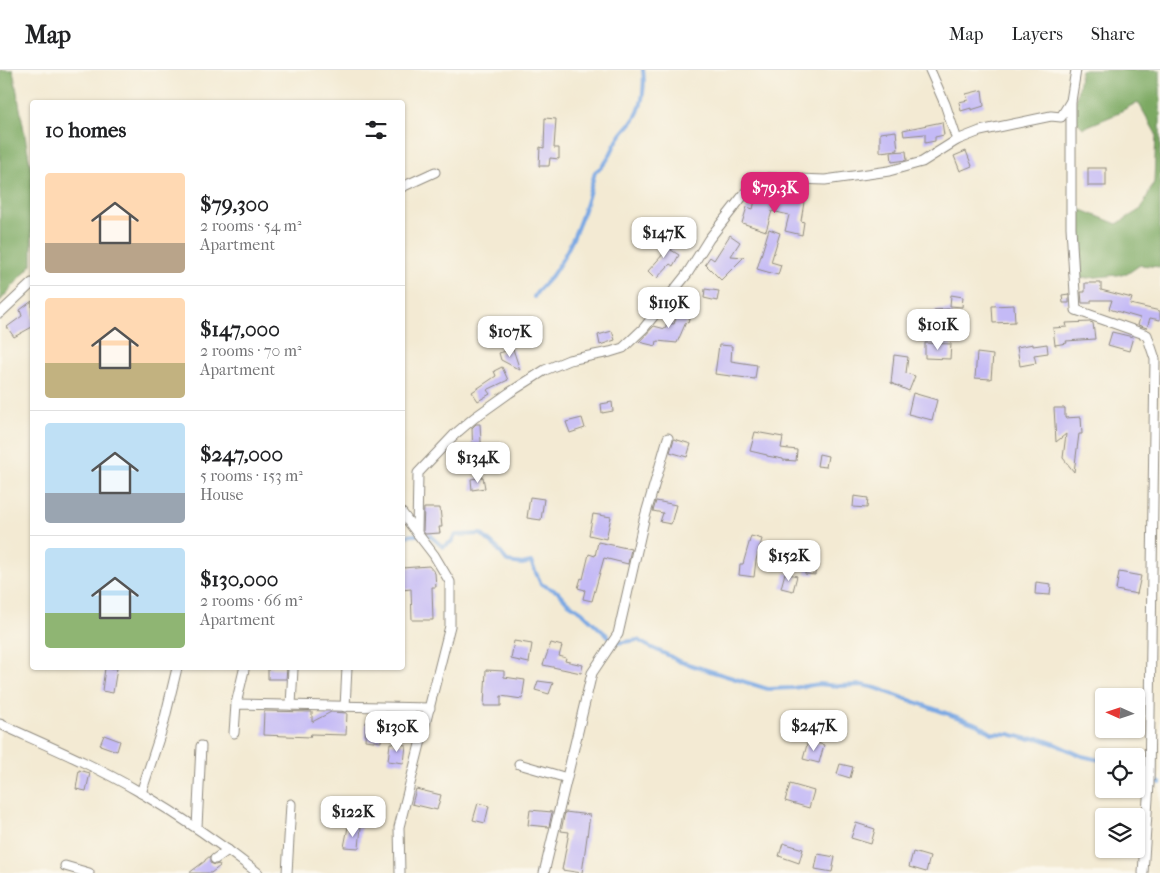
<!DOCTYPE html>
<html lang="en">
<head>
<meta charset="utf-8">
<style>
	body { margin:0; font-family:"IM FELL French Canon",serif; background:#f2f2f2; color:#202124; height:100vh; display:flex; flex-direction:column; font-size:19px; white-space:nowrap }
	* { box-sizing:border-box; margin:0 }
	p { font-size:16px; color:#757577 }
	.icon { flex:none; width:28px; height:28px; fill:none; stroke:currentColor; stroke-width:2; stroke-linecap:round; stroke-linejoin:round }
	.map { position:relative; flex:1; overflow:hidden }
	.details { position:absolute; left:30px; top:30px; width:375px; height:570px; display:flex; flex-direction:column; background:#fff; border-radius:5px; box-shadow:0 1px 4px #0004 }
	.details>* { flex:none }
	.needle { width:32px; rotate:273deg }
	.controls { position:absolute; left:1095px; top:618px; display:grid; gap:10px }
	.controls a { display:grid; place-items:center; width:50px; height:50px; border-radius:5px; background:#fff; box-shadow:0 1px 4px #0004; font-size:25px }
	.price { position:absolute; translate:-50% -42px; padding:0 11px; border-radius:10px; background:#fff; color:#222; font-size:16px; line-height:32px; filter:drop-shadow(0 1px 2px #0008) }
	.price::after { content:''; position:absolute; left:50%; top:30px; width:15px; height:11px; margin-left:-8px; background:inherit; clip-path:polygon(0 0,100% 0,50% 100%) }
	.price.current { background:#db2777; color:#fff }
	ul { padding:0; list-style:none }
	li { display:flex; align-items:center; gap:15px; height:125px; padding:0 15px }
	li+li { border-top:1px solid #e0e0e0 }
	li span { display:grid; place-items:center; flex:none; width:140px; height:100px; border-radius:5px; color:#555 }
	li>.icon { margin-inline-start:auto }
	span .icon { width:60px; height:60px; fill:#fffc; stroke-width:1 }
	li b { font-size:21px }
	h2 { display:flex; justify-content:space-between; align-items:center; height:60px; padding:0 15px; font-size:21px }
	header { display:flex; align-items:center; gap:30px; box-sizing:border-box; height:70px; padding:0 25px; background:#fff; border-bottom:1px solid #e0e0e0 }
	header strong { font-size:24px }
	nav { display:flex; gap:28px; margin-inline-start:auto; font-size:18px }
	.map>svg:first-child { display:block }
</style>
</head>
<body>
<header>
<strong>Map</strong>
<nav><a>Map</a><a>Layers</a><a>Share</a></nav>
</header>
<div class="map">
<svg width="1160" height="803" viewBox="0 0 1160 803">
	<rect width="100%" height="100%" fill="#fbf7ec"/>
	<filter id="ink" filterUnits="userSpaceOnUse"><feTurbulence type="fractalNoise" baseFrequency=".02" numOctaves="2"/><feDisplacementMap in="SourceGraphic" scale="10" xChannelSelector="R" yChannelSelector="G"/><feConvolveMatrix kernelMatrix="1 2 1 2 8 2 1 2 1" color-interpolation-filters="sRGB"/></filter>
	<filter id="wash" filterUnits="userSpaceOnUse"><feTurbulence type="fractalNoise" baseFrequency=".0096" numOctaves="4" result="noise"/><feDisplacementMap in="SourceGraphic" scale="20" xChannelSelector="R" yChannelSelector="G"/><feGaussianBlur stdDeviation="1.12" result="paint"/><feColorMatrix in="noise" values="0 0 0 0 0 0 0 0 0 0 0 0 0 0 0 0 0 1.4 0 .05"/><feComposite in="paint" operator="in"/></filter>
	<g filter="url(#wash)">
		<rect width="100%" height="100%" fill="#f3ead3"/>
		<g fill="#7ba962" stroke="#536a46">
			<path d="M0,0h13l19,104v90l-32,37z"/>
			<path d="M1081,0h79v197l-20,-2 -13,9 -49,5 -1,-71 40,16 24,-15 13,-27 2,-48 -18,-32 -26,14 -29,12 -10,-10z"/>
		</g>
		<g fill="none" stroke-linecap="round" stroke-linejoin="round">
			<g stroke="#7aa8e3" stroke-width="4">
				<path d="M534,227c4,-8 9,-11 15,-18 5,-5 9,-13 13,-19 16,-28 25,-58 33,-88 13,-8 15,-19 22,-31 5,-10 14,-16 19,-25 7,-12 9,-32 7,-46"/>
				<path d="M404,466l24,-2 15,13 8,-5 5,-7 25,-1 16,14 11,14 14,2 9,-2 10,22 17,8 9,10 15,10 20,19 15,12 21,-3c12,9 27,12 40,21l90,28 25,-1 26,-4 19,2 24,-1 14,3 103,37 12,8 18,1 19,5 10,-1 17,6 27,12 22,5"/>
				<path d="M1136,705l5,1"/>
				<path d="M1153,710l7,3"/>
			</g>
		</g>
		<g id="blocks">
			<g fill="#c4baf6">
				<path d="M982,20l2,16 -13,4v-2l-10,3 -2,-9 9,-2 -2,-6z"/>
				<path d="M545,48l11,1 -2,29h5v11l-9,-1 -1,8h-10l1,-19 4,1z"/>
				<path d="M942,52l2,13 -9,2v4l-10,2v-9l-21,2 -1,-6z"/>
				<path d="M896,61l2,19 -18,2v-19z"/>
				<path d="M906,81l1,9 -15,2 -1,-10z"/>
				<path d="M966,81l6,15 -12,5 -6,-15z"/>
				<rect x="1088" y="98" width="18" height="18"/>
				<path d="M756,126l32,8 1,-4 15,2 -3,19 3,1 -2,13 -17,-4 4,-16 -17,-4 -6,20 -24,-8 5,-16 6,2z"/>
				<path d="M769,159l11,4 -9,29 10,3 -3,10 -21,-6z"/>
				<path d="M730,165l10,7 -9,14 13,1 -23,23 -16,-16 5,-7 4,3z"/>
				<path d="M657,172l22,1 -8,7 8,5 -6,11 -3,-2 -14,15 -8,-8 17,-19z"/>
				<path d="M1085,213h16v7l31,8 -2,6 30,7v9l-10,-2 -3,10 -9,-3 2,-7 -31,-9 3,-9h-21v3h-9l-1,-11h4z"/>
				<path d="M705,219l14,2 -2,10 -13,-3z"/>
				<path d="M1069,224v9h-6l-1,-8z"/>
				<path d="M951,225l12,2 -1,10 -12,-1z"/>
				<path d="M32,231v26l-18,10 -7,-10 15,-11 -2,-6z"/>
				<path d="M680,235l12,4 -4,14 -2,-1 -9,21 -20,-2 -1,5 -17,-4 15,-16 11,3 2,-6 7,1z"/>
				<path d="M1014,235l1,17 -22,1 -1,-17z"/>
				<path d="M952,239l1,16 -17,1 -1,-16z"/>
				<path d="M1090,252l3,1 2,16 -29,2 1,2 -12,2 -2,-17 14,-1 -1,-4z"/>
				<path d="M612,261l3,9 -15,5 -2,-10z"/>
				<path d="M1112,262l21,5 -4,14 -21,-6z"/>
				<path d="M925,273l26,1 -1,15 -25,-1z"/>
				<path d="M1033,274v2l14,-2 1,9 -14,2 2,8 -16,3 -3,-19z"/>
				<path d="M719,275l13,1 -1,15 26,4 -2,14 -40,-5z"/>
				<path d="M513,279l7,21 -19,-10 -2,-7z"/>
				<path d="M977,283l16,2 -2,24 -16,-1z"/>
				<path d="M894,285l14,2 -2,16 9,3 -6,15 -18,-8z"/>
				<path d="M502,297l6,13 -21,10 3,4 -12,7 -6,-9 24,-16 -2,-5z"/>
				<path d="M913,323l24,7 -5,20 -24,-6z"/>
				<path d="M612,332l1,9 -11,2 -1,-9z"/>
				<path d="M1054,338h11v10l16,-1 1,17h-3l-5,38 -11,-14 3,-24 -10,8z"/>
				<path d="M582,348l3,10 -15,5 -4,-11z"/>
				<path d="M476,354h4l2,34 -9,1 -1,-31z"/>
				<path d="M755,362l28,5 -2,11 16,2 -1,11 -13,-1v-1l-16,-3v-1l-17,-4z"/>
				<path d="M674,369l17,5 -4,13 -17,-5z"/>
				<path d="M819,384l9,2 -2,11 -9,-1z"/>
				<path d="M483,407l2,11 -13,2 -1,-11z"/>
				<path d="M854,426l14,2 -1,10 -14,-1z"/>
				<path d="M530,427l14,2 -3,21 -14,-2z"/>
				<path d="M656,431l20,4 -5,19 -11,-2 3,-9 -10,-2z"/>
				<path d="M424,438h16l2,19h-3l1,6 -15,1 -2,-3z"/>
				<path d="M593,444l18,3 -5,22 -17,-4z"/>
				<path d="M751,466l11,3 -6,21 -2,17 -15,-2 1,-11h3z"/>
				<path d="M598,472l33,7 -3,15 -24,-6 -12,43 -9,-2 2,-9 -7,-2 3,-10 2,1 6,-25 6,2z"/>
				<path d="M806,493l10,1 -1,11 -10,-1z"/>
				<path d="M429,496l6,7 1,14h-4l1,33h-21l-1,-31 -9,1v-22z"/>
				<path d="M1119,502l22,4 -4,18 -21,-4z"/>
				<path d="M785,503l12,3 -4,15 -12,-3z"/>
				<path d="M1036,512l15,2 -1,11 -15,-1z"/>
				<path d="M514,571l18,3 -3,19 -18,-4z"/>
				<path d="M551,573l11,3 -3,10 7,2 -1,3 18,4 -2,8 -38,-8z"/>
				<path d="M105,598h12l-4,25 -11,-2z"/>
				<path d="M268,598h19l-1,11h-18z"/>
				<path d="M486,600l18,1v6l21,3 -3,19 -21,-3v10h-17z"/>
				<path d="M538,611l15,2 -4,11 -14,-4z"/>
				<path d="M264,641l48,1v10l19,-10 16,1 -1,22 -35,-1 -1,3 -47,-2z"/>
				<path d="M366,652l16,1 -1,19 -16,-2z"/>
				<path d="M104,665l16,6 -3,10 -17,-6z"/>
				<path d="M808,671l16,4 -5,18 -16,-4z"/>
				<path d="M390,673l16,2 -2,18 -16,-2z"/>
				<path d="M840,694l13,3 -3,11 -13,-4z"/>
				<path d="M79,700l11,3 -4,18 -10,-2z"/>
				<path d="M790,714l24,7 -5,17 -24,-7z"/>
				<path d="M416,719l25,6 -4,15 -25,-6z"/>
				<path d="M478,733l11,3 -4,17 -12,-3z"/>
				<path d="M530,740l22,2 -3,15 -21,-2z"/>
				<path d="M565,742l25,3 -8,58 -20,-3 7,-38 -8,-1z"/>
				<path d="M856,753l19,6 -4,15 -20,-6z"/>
				<path d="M348,757h13l-2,21 -15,-1z"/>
				<path d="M783,773l20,6 -4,14 -20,-7z"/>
				<path d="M913,782l17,5 -4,15 -17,-5z"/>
				<path d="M818,784l17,3 -3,15 -17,-3z"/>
				<path d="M210,786v7l5,2 4,-1 1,2 -9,7h-22l16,-12v-1z"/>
			</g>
		</g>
	</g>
	<g filter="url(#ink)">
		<use href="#blocks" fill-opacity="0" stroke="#8f8a7f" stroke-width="1"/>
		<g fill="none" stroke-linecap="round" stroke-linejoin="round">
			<defs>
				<g id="minor">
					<path d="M930,0l15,34 12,36 23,-9 71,-15 10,1 10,-16v126l5,83 71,25 8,24 -6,425 -6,89"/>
					<path d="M1071,31l5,-31"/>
					<path d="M402,117l33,-15"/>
					<path d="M0,243l32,-30"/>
					<path d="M402,443l15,20"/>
					<path d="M236,634l8,-34"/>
					<path d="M291,635l2,-36"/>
					<path d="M345,637l2,-39"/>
					<path d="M0,654c46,21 94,41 138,67 42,25 82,52 120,82"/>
					<path d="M234,663l2,-29 194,4"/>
					<path d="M519,694l48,14"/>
					<path d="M141,723l22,-67 14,-58"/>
					<path d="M197,757l4,-81"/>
					<path d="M215,789l13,-9"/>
					<path d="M65,796l24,7"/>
					<path d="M287,803l4,-69"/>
					<path d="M400,803l-1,-46 51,-201v-44l-16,-27 -17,-22 1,-60 36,-38 20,-17 35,-25 36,-23 24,-10 41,-8 13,-4 21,-20 43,-54 22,-35 40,-51 20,-10 56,2 64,-9 33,-9 35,-22"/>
					<path d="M544,803l48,-200 26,-39 26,-114 24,-82"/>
				</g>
			</defs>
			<use href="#minor" stroke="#8f8a7f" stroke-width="11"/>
			<use href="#minor" stroke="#fff" stroke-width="9"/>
		</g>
	</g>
</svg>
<div class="controls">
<a><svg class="needle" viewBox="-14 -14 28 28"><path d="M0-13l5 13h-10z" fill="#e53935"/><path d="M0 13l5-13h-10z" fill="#757577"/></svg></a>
<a><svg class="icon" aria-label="locate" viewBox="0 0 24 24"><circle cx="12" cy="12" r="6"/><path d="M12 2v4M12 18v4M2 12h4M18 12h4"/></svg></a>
<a><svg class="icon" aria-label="layers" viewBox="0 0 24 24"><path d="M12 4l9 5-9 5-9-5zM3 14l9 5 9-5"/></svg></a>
</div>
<b class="price current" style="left:775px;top:144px">$79.3K</b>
<b class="price" style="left:664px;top:189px">$147K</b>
<b class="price" style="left:669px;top:259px">$119K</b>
<b class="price" style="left:938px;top:281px">$101K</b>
<b class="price" style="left:510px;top:288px">$107K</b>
<b class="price" style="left:478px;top:414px">$134K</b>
<b class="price" style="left:789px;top:512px">$152K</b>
<b class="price" style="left:814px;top:682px">$247K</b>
<b class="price" style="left:397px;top:683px">$130K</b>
<b class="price" style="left:353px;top:768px">$122K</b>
<section class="details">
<h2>10 homes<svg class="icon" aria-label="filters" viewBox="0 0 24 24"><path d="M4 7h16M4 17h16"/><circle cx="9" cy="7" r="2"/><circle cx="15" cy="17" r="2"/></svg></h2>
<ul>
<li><span style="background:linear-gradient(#ffd9b3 70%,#b9a48a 0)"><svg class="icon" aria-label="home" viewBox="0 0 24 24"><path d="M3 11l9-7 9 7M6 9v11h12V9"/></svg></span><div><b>$79,300</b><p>2 rooms · 54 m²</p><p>Apartment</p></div></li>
<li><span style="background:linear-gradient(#ffd9b3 65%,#c2b280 0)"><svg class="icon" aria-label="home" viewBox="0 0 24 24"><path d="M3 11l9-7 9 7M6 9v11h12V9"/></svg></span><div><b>$147,000</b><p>2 rooms · 70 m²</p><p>Apartment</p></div></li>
<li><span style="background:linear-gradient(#bfe0f5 70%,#9aa5b1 0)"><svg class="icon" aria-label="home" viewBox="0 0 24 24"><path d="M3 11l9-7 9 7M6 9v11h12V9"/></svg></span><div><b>$247,000</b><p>5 rooms · 153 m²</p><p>House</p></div></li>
<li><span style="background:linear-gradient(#bfe0f5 65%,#8fb573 0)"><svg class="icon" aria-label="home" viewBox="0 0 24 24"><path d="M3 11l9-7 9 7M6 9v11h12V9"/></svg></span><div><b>$130,000</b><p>2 rooms · 66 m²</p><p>Apartment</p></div></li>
</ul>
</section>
</div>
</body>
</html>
